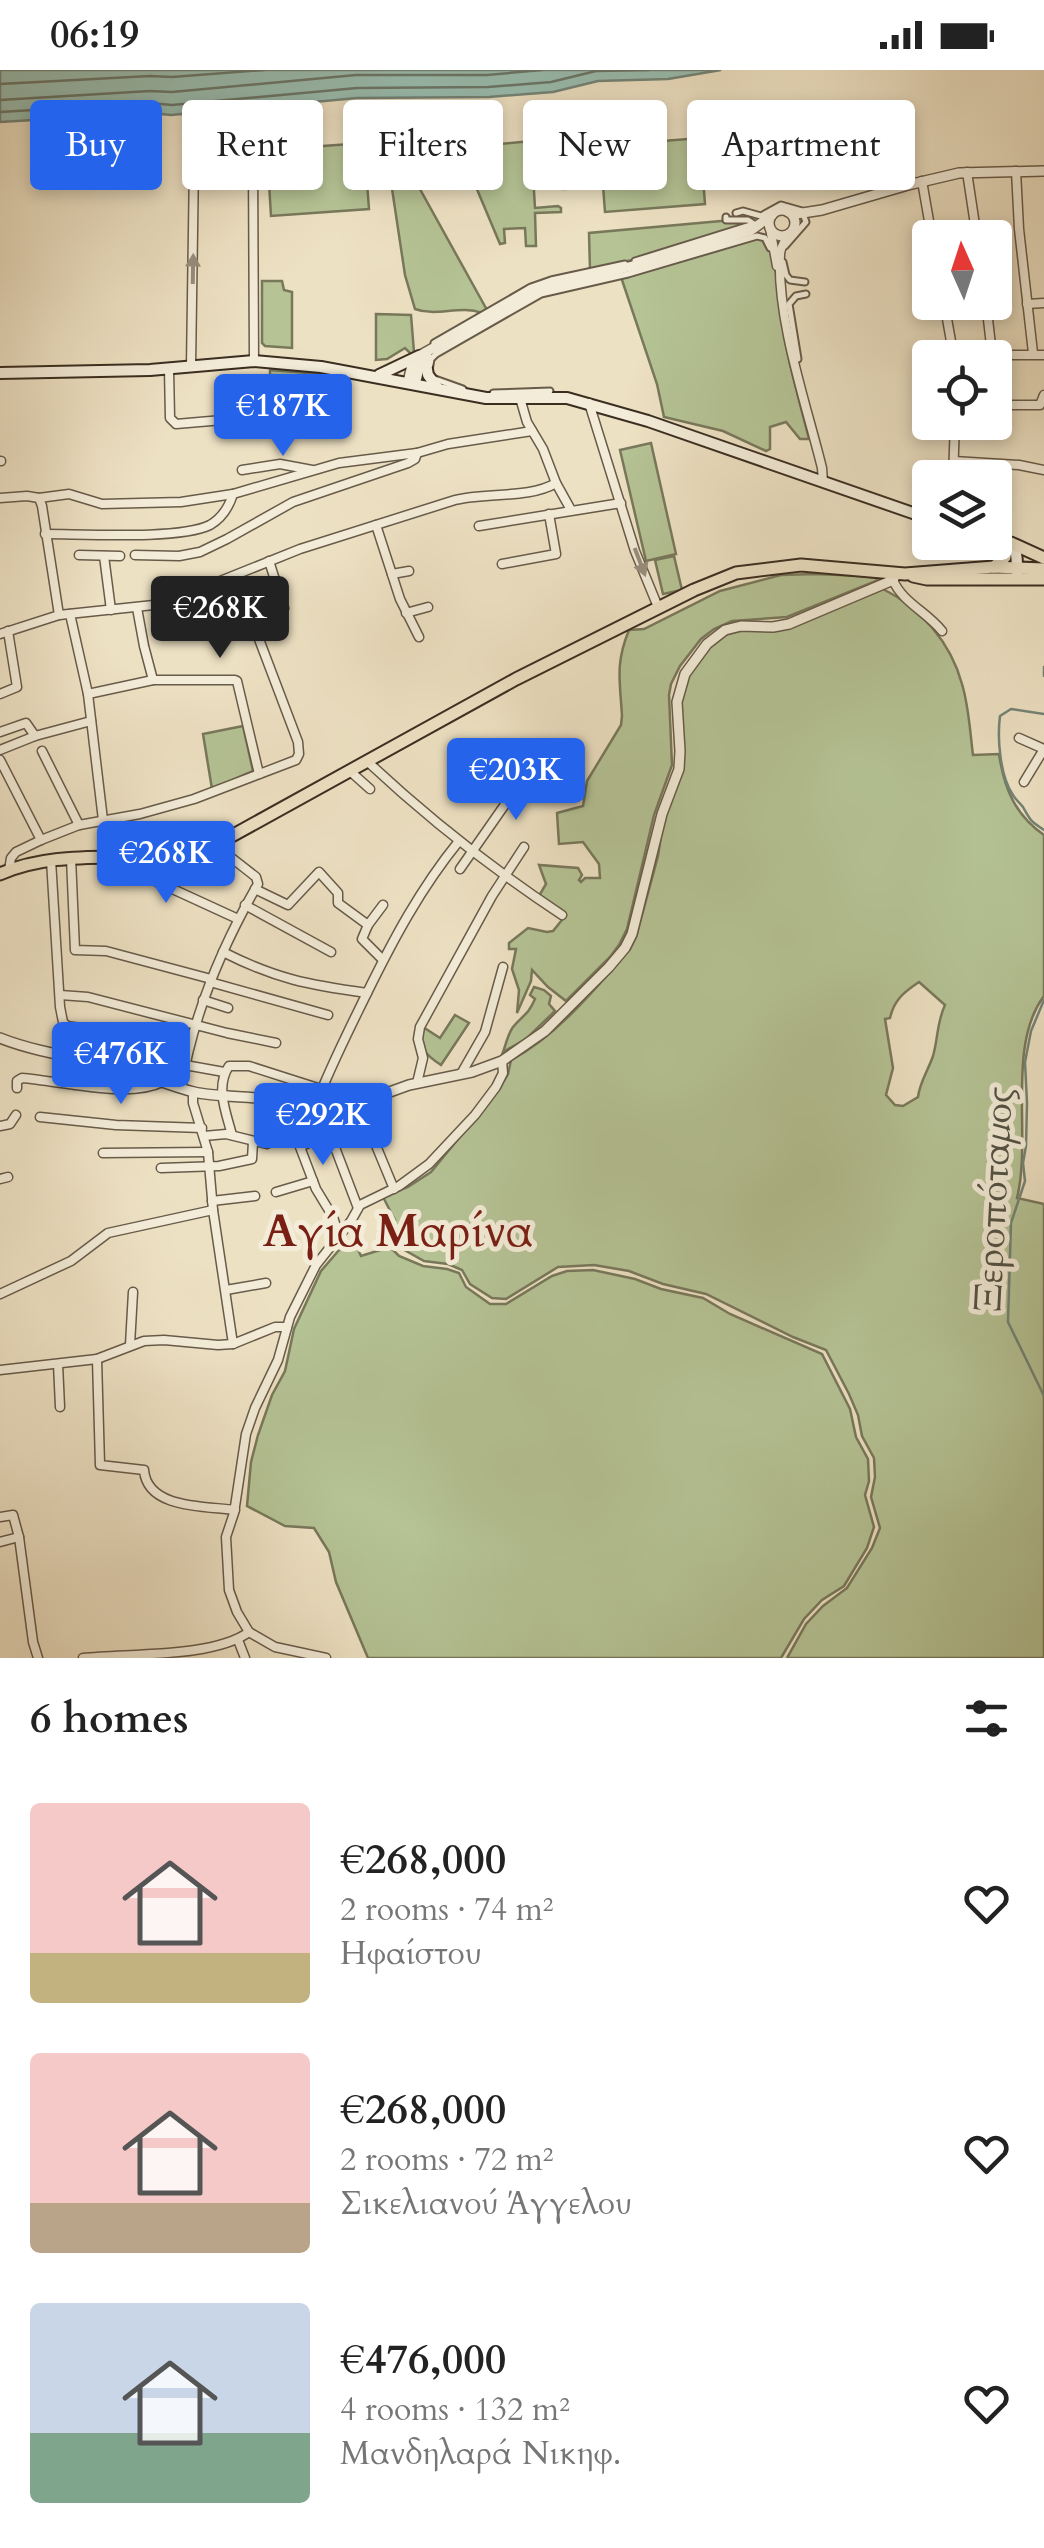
<!DOCTYPE html>
<html lang="en">
<head>
<meta charset="utf-8">
<style>
	body { margin:0; font-family:Cardo,serif; background:#f6f6f6; color:#222; height:100vh; display:flex; flex-direction:column; font-size:38px; white-space:nowrap }
	* { box-sizing:border-box; margin:0 }
	p { font-size:32px; color:#767676 }
	.icon { flex:none; width:55px; height:55px; fill:none; stroke:currentColor; stroke-width:2; stroke-linecap:round; stroke-linejoin:round }
	.map { position:relative; height:1588px; overflow:hidden }
	.sheet { display:flex; flex-direction:column; background:#fff; flex:1 }
	.sheet>* { flex:none }
	.top-card { position:absolute; left:30px; top:30px; width:985px; height:90px; display:flex; gap:20px }
	.needle { width:65px; rotate:357deg }
	.controls { position:absolute; left:912px; top:150px; display:grid; gap:20px }
	.controls a { display:grid; place-items:center; width:100px; height:100px; border-radius:10px; background:#fff; box-shadow:0 5px 15px #0003; font-size:50px }
	.price { position:absolute; translate:-50% -85px; padding:0 22px; border-radius:10px; background:#2563eb; color:#fff; font-size:32px; line-height:65px; filter:drop-shadow(0 2px 5px #0008) }
	.price::after { content:''; position:absolute; left:50%; top:60px; width:30px; height:22px; margin-left:-15px; background:inherit; clip-path:polygon(0 0,100% 0,50% 100%) }
	.price.active { background:#222; color:#fff }
	ul { padding:0; list-style:none }
	li { display:flex; align-items:center; gap:30px; height:250px; padding:0 30px }
	li span { display:grid; place-items:center; flex:none; width:280px; height:200px; border-radius:10px; color:#555 }
	li>.icon { margin-inline-start:auto }
	span .icon { width:120px; height:120px; fill:#fffc; stroke-width:1 }
	li b { font-size:42px }
	h2 { display:flex; justify-content:space-between; align-items:center; height:120px; padding:0 30px; font-size:42px }
	.chip { padding:0 35px; border-radius:10px; background:#fff; box-shadow:0 5px 15px #0003; font-size:35px; line-height:90px }
	.chip.active { background:#2563eb; color:#fff }
	.status { display:flex; justify-content:space-between; align-items:center; height:70px; padding:0 50px; background:#fff; direction:ltr }
	.status svg { height:28px; fill:currentColor }
	.map>svg:first-child { display:block }
</style>
</head>
<body>
<div class="status"><b>06:19</b><svg viewBox="0 0 49 12"><path d="M0 12V9h3v3zM5 12V6h3v6zM10 12V3h3v9zM15 12V0h3v12zM26 1h20v11H26zM47 4h2v5h-2z"/></svg></div>
<div class="map">
<svg width="1044" height="1588" viewBox="0 0 1044 1588">
	<rect width="100%" height="100%" fill="#ede1c3"/>
	<filter id="stains"><feTurbulence type="fractalNoise" baseFrequency=".002" numOctaves="4"/><feColorMatrix values="0 0 0 0 .2 0 0 0 0 .09 0 0 0 0 .02 0 0 0 .5 -.17"/></filter>
	<radialGradient id="worn" r=".72"><stop offset=".6" stop-color="#630" stop-opacity="0"/><stop offset="1" stop-color="#630" stop-opacity=".3"/></radialGradient>
	<g fill="#b5c395" stroke="#78785b" stroke-width="2.5" fill-rule="evenodd">
		<path d="M586,64l1,54 -24,1 -3,-50z"/>
		<path d="M700,68l5,66 -100,8 -5,-66z"/>
		<path d="M531,71l4,67 23,-2 3,2v4l-26,1 1,33h-10l-1,-18 -21,1 1,14 -5,1 -24,-57 -23,-26 37,-16z"/>
		<path d="M364,73l5,66 -98,7 -4,-66z"/>
		<path d="M391,112h25l71,128 -5,3c-22,-8 -46,4 -67,-4l-10,-34z"/>
		<path d="M732,150l20,1 -4,5 -116,34 -42,10 -1,-37z"/>
		<path d="M761,167c20,19 19,80 25,108 6,31 15,62 23,94h-9l-14,-17 -16,5v22l-4,2 -43,-20 -59,-14 -7,-33 -36,-107z"/>
		<path d="M262,211h20l2,9 8,2v56l-27,-2 -3,-3z"/>
		<path d="M376,244l35,1 3,37 -3,2 -6,-6 -18,11 -11,1z"/>
		<path d="M270,300l51,4 1,36 -52,2z"/>
		<path d="M651,373l25,111 -30,7 -26,-111z"/>
		<path d="M674,486l8,34 -19,4 -8,-34z"/>
		<path d="M815,504l49,2 17,3 -94,38 -55,4 -18,8 -13,10 -21,27 -9,18 -2,11 3,70 -18,50 -27,114 -8,16 -9,12 -44,44 -18,-14 -16,-17 -1,11 -14,32 2,-23 -7,-21 4,-20h-7v-6l19,-15 19,4 6,-1 13,-16 -27,-19 7,-12 -7,-19 39,3 4,7 -3,5 2,2 4,-4h15l-1,-14 -16,-22 -24,2 -2,-31 26,-7 4,-25 34,-56 1,-9c-2,-35 -7,-52 7,-86l15,-1 76,-38 61,-16z"/>
		<path d="M883,519c38,19 68,54 79,95 7,23 8,48 11,71l26,-1c5,34 16,61 45,81v161c-38,50 -12,142 -27,202l27,6v454h-257l19,-34 17,-18 24,-18 25,-40 8,-20 -9,-31 4,-20 -1,-19 -12,-22 -4,-21 -9,-21 -23,-44 -33,-13 -87,-43 -43,-10 -34,-13 -35,-6 -36,2 -52,32 -14,-1 -22,-14 -8,-14 -14,-6 -24,-3 -39,-22 -7,-8 17,-11 -12,-23 25,-10 23,-15 68,-83 9,-15 3,-14c47,-25 84,-71 119,-111l6,-12 22,-81 5,-34 16,-46 1,-73 5,-22 16,-25 20,-20 22,-6 41,-1zM919,912l26,23c-8,16 -7,34 -12,51 -5,15 -13,25 -15,41l-15,9 -8,-1 -9,-10 7,-27 -8,-49 5,-1c4,-18 14,-26 29,-36z"/>
		<path d="M243,656l10,45 -41,18 -9,-55z"/>
		<path d="M534,917l10,3 7,6 -2,8 6,7 -29,28 -23,13c3,-8 5,-18 10,-25 10,-12 15,-12 22,-28l-5,-4z"/>
		<path d="M455,945l14,8 -28,42c-17,-11 -22,-17 -18,-38l17,11z"/>
		<path d="M346,1172l9,1 6,13 29,-9 9,9 24,10 24,3 12,4 7,14 24,17h16l46,-28 15,-5 26,-1 42,9 26,10 42,9 27,16 92,40 28,55 6,28 12,22 1,22 -4,14 9,32 -7,21 -23,38 -22,14 -18,19 -23,39h-413l-32,-76 -7,-30 -15,-24 -29,-2 -38,-20 4,-44 7,-27 14,-40 13,-24 9,-42 27,-58z"/>
	</g>
	<path fill="#99beb1" stroke="#738477" stroke-width="2.5" d="M0,0h721l-53,9 -70,2 -45,11 -64,5 -132,1 -186,17 -20,-2 -151,9z"/>
	<g fill="none" stroke-linecap="round" stroke-linejoin="round">
		<g stroke="#6a7669" stroke-width="2.5">
			<path d="M0,14l150,-8 22,1 92,-7"/>
			<path d="M0,30l150,-9 22,1 184,-17h131l55,-5"/>
			<path d="M0,42l151,-9 21,2 185,-17 131,-1 63,-5 45,-11 53,-1"/>
		</g>
		<g stroke="#738477" stroke-width="2.5">
			<path d="M1044,597v9"/>
			<path d="M1044,644l-33,-5 -11,7c-3,23 0,60 13,79 2,4 8,9 10,12 8,14 7,14 21,23"/>
			<path d="M1044,930l-13,31 -6,31 2,41 -1,43 -3,17 2,18 -14,42 -3,99 36,74"/>
		</g>
		<defs>
			<g id="pedestrian">
				<path d="M736,143l7,-2 18,5 20,-11 21,6 4,11 -21,24"/>
				<path d="M635,191l119,-37 -6,-4h-22v-3"/>
				<path d="M783,192l3,13 4,5 15,2"/>
				<path d="M434,273l97,-56 20,-7 74,-16"/>
				<path d="M798,289l-9,-55 7,-8 10,-2"/>
				<path d="M430,295l1,-6 5,-5 105,-60 87,-20 129,-38 8,2 5,10"/>
				<path d="M435,309l28,10"/>
				<path d="M493,323l57,-2"/>
			</g>
			<g id="minor">
				<path d="M1016,101l3,58 14,124"/>
				<path d="M967,102l10,66"/>
				<path d="M922,111l10,57"/>
				<path d="M770,158l7,38"/>
				<path d="M789,164c-4,7 -9,13 -9,21 -3,66 26,148 42,213l1,14"/>
				<path d="M944,232l10,56"/>
				<path d="M986,232l6,52"/>
				<path d="M1027,234l17,-1"/>
				<path d="M954,285h90"/>
				<path d="M191,297l3,-204 2,-10 5,-2 40,2 10,3 2,3 1,202"/>
				<path d="M169,299l1,49 6,6 93,-8"/>
				<path d="M926,317h4"/>
				<path d="M520,328l7,24 16,27 13,34 15,27"/>
				<path d="M589,333l46,148 23,56"/>
				<path d="M995,335h45l4,-10"/>
				<path d="M0,391h1"/>
				<path d="M954,391l65,4 25,5"/>
				<path d="M242,400l38,-6 32,6"/>
				<path d="M953,408l2,-56"/>
				<path d="M0,428l27,-2 12,2 3,8 17,109"/>
				<path d="M39,428l30,-4 33,10 79,-2 52,-8 106,-31 78,-10 31,-9 84,-13"/>
				<path d="M376,455l24,74 19,38"/>
				<path d="M479,456l142,-23"/>
				<path d="M45,464c38,0 135,6 165,-9 12,-7 19,-18 23,-31"/>
				<path d="M79,485l41,1"/>
				<path d="M135,485l44,1 21,-4 27,-13 66,-37 115,-39 7,-4 2,-6"/>
				<path d="M104,486l7,54"/>
				<path d="M502,494l54,-10 -7,-40"/>
				<path d="M392,504l17,-3"/>
				<path d="M893,510c9,22 34,32 49,51"/>
				<path d="M137,538l7,38 9,34"/>
				<path d="M406,543l22,-6"/>
				<path d="M70,544l18,80 15,126"/>
				<path d="M0,564l59,-19 104,-11 137,-55 155,-49c31,-8 74,-1 101,-17"/>
				<path d="M0,624l17,-7 -9,-56"/>
				<path d="M88,624l65,-14h82l2,1 22,93"/>
				<path d="M0,662l26,-9 9,13 56,-15"/>
				<path d="M1019,668l25,11 -20,33"/>
				<path d="M0,680l35,-14"/>
				<path d="M42,681l37,74"/>
				<path d="M0,690l41,80"/>
				<path d="M368,692c62,58 123,106 194,153"/>
				<path d="M351,702l19,17"/>
				<path d="M139,785l4,16 10,9 85,39"/>
				<path d="M71,788l4,92 31,1 105,28"/>
				<path d="M51,790l9,147 3,15 4,4 80,12 40,13"/>
				<path d="M460,799l46,-66 3,-19 -8,-13"/>
				<path d="M9,800l2,-12 5,-6 25,-12 38,-15 61,-11 54,-15 102,-39 3,-6 -1,-12 -44,-116 1,-4 29,-14 -15,-47"/>
				<path d="M255,819l33,16 31,-33 19,21v10l30,22"/>
				<path d="M245,835l86,47"/>
				<path d="M383,835l-15,20 -6,14 21,21"/>
				<path d="M223,882c53,27 86,33 144,41"/>
				<path d="M210,912l118,33"/>
				<path d="M60,925l28,2 139,36 49,10"/>
				<path d="M203,930l25,8"/>
				<path d="M185,995l39,7"/>
				<path d="M461,1004l24,-42 18,-65"/>
				<path d="M417,1013l6,-25 -5,-19 2,-12 72,-131 32,-49"/>
				<path d="M17,1018v-7l5,-3c39,3 107,21 140,4"/>
				<path d="M181,1018c12,-73 40,-140 77,-204l-2,-7 -41,-32"/>
				<path d="M193,1022v11l15,49 5,58 20,134"/>
				<path d="M358,1032l36,87"/>
				<path d="M314,1039c15,-40 34,-77 52,-114 27,-55 54,-106 93,-154"/>
				<path d="M40,1047l76,8 86,3"/>
				<path d="M0,1056l10,-2 6,-9"/>
				<path d="M329,1063l-29,14 16,42 17,28 6,19"/>
				<path d="M232,1065c-6,-23 -17,-48 -3,-69h20l72,23"/>
				<path d="M204,1066l22,-2 41,10 28,-16 28,-12 35,92"/>
				<path d="M103,1083l105,-1"/>
				<path d="M161,1098l58,-2 33,-7 1,-17"/>
				<path d="M0,1109l8,-2"/>
				<path d="M276,1122l37,-11"/>
				<path d="M212,1131l43,-5"/>
				<path d="M226,1220l40,-7"/>
				<path d="M0,1224l71,-33 37,-28 105,-23"/>
				<path d="M130,1275l3,-53"/>
				<path d="M97,1289l3,106 44,5c3,39 61,36 91,40"/>
				<path d="M58,1294l2,43"/>
				<path d="M0,1300l97,-11 47,-18 20,-1 54,5 15,-1 42,-17h12"/>
				<path d="M0,1447l13,-2 6,22"/>
				<path d="M0,1472l19,-5 14,105 5,16"/>
				<path d="M249,1562l26,15 51,11"/>
				<path d="M238,1570l7,18"/>
				<path d="M83,1588c45,-5 130,0 166,-26l-12,-20 -8,-22 -3,-53 8,-24 12,-79 9,-26 23,-48 12,-43 26,-52 35,-44 9,-16 39,-19 30,-22 46,-49 21,-28 7,-14 -1,-12"/>
			</g>
			<g id="tertiary">
				<circle cx="782" cy="153" r="13"/>
				<path d="M788,142l8,2 26,-4 86,-25 51,-12 85,-2"/>
				<path d="M408,312l4,-17 7,-9 118,-66 123,-31 90,-28 22,-16"/>
				<path d="M415,314l4,-15 8,-13"/>
				<path d="M0,968c38,15 81,20 121,30 25,7 48,18 73,24 33,8 105,1 129,24l86,-31 63,-13 30,-11 43,-30 64,-64 16,-19 7,-14 30,-120 17,-45 1,-18 -3,-49 8,-28 22,-30 18,-14 16,-4 32,1 16,-3 104,-44 4,-7"/>
			</g>
			<g id="secondary">
				<path d="M425,288l3,17 9,12"/>
				<path d="M0,303l150,-3 104,-9 67,6 165,31h81l81,23 282,98"/>
				<path d="M379,305l40,-19"/>
				<path d="M995,466c22,6 22,15 22,36"/>
			</g>
			<g id="primary">
				<path d="M1011,473l33,15"/>
				<path d="M994,497l11,-10 1,-12"/>
				<path d="M913,506l14,3h117"/>
				<path d="M0,804c70,-31 149,-4 219,-31l297,-164 178,-89 42,-17 65,-8 104,9 89,-7 50,2"/>
			</g>
		</defs>
		<use href="#pedestrian" stroke="#685b4a" stroke-width="9"/>
		<use href="#minor" stroke="#685b4a" stroke-width="11"/>
		<use href="#tertiary" stroke="#685b4a" stroke-width="12"/>
		<use href="#secondary" stroke="#3b2e21" stroke-width="14"/>
		<use href="#primary" stroke="#3b2e21" stroke-width="15"/>
		<use href="#pedestrian" stroke="#f3ecd8" stroke-width="5"/>
		<use href="#minor" stroke="#f3ecd8" stroke-width="8"/>
		<use href="#tertiary" stroke="#f3ecd8" stroke-width="9"/>
		<use href="#secondary" stroke="#f3ecd8" stroke-width="10"/>
		<use href="#primary" stroke="#ede1c3" stroke-width="11"/>
	</g>
	<defs><path id="oneway-solid" d="M-6-.8H1V-3.2L6.5 0L1 3.2V.8H-6Z" transform="scale(2.5)"/></defs>
	<g fill="#978d7c">
		<use href="#oneway-solid" transform="translate(193 199) rotate(-89)"/>
		<use href="#oneway-solid" transform="translate(640 492) rotate(69)"/>
	</g>
	<g text-anchor="middle" dominant-baseline="central" stroke-width="10" stroke-linejoin="round" paint-order="stroke">
		<g font-size="38" font-style="italic" fill="#525245" stroke="#f3ecd8">
			<text transform="translate(994 1129) rotate(-87)">Ξεροπόταμος</text>
		</g>
		<g font-size="45" font-weight="bold" fill="#7a1f14" stroke="#f3ecd8">
			<text x="398" y="1161">Αγία Μαρίνα</text>
		</g>
	</g>
	<rect width="100%" height="100%" filter="url(#stains)"/>
	<rect width="100%" height="100%" fill="url(#worn)"/>
</svg>
<div class="controls">
<a><svg class="needle" viewBox="-14 -14 28 28"><path d="M0-13l5 13h-10z" fill="#e53935"/><path d="M0 13l5-13h-10z" fill="#767676"/></svg></a>
<a><svg class="icon" aria-label="locate" viewBox="0 0 24 24"><circle cx="12" cy="12" r="6"/><path d="M12 2v4M12 18v4M2 12h4M18 12h4"/></svg></a>
<a><svg class="icon" aria-label="layers" viewBox="0 0 24 24"><path d="M12 4l9 5-9 5-9-5zM3 14l9 5 9-5"/></svg></a>
</div>
<b class="price" style="left:283px;top:389px">€187K</b>
<b class="price active" style="left:220px;top:591px">€268K</b>
<b class="price" style="left:516px;top:753px">€203K</b>
<b class="price" style="left:166px;top:836px">€268K</b>
<b class="price" style="left:121px;top:1037px">€476K</b>
<b class="price" style="left:323px;top:1098px">€292K</b>
<div class="top-card">
<a class="chip active">Buy</a>
<a class="chip">Rent</a>
<a class="chip">Filters</a>
<a class="chip">New</a>
<a class="chip">Apartment</a>
</div>
</div>
<section class="sheet">
<h2>6 homes<svg class="icon" aria-label="filters" viewBox="0 0 24 24"><path d="M4 7h16M4 17h16"/><circle cx="9" cy="7" r="2"/><circle cx="15" cy="17" r="2"/></svg></h2>
<ul>
<li><span style="background:linear-gradient(#f6c9c9 75%,#c2b280 0)"><svg class="icon" aria-label="home" viewBox="0 0 24 24"><path d="M3 11l9-7 9 7M6 9v11h12V9"/></svg></span><div><b>€268,000</b><p>2 rooms · 74 m²</p><p>Ηφαίστου</p></div><svg class="icon" aria-label="heart" viewBox="0 0 24 24"><path d="M12 20l-8-8c-3-5 5-10 8-4 3-6 11-1 8 4z"/></svg></li>
<li><span style="background:linear-gradient(#f6c9c9 75%,#b9a48a 0)"><svg class="icon" aria-label="home" viewBox="0 0 24 24"><path d="M3 11l9-7 9 7M6 9v11h12V9"/></svg></span><div><b>€268,000</b><p>2 rooms · 72 m²</p><p>Σικελιανού Άγγελου</p></div><svg class="icon" aria-label="heart" viewBox="0 0 24 24"><path d="M12 20l-8-8c-3-5 5-10 8-4 3-6 11-1 8 4z"/></svg></li>
<li><span style="background:linear-gradient(#c9d6e8 65%,#7fa58c 0)"><svg class="icon" aria-label="home" viewBox="0 0 24 24"><path d="M3 11l9-7 9 7M6 9v11h12V9"/></svg></span><div><b>€476,000</b><p>4 rooms · 132 m²</p><p>Μανδηλαρά Νικηφ.</p></div><svg class="icon" aria-label="heart" viewBox="0 0 24 24"><path d="M12 20l-8-8c-3-5 5-10 8-4 3-6 11-1 8 4z"/></svg></li>
</ul>
</section>
</body>
</html>
